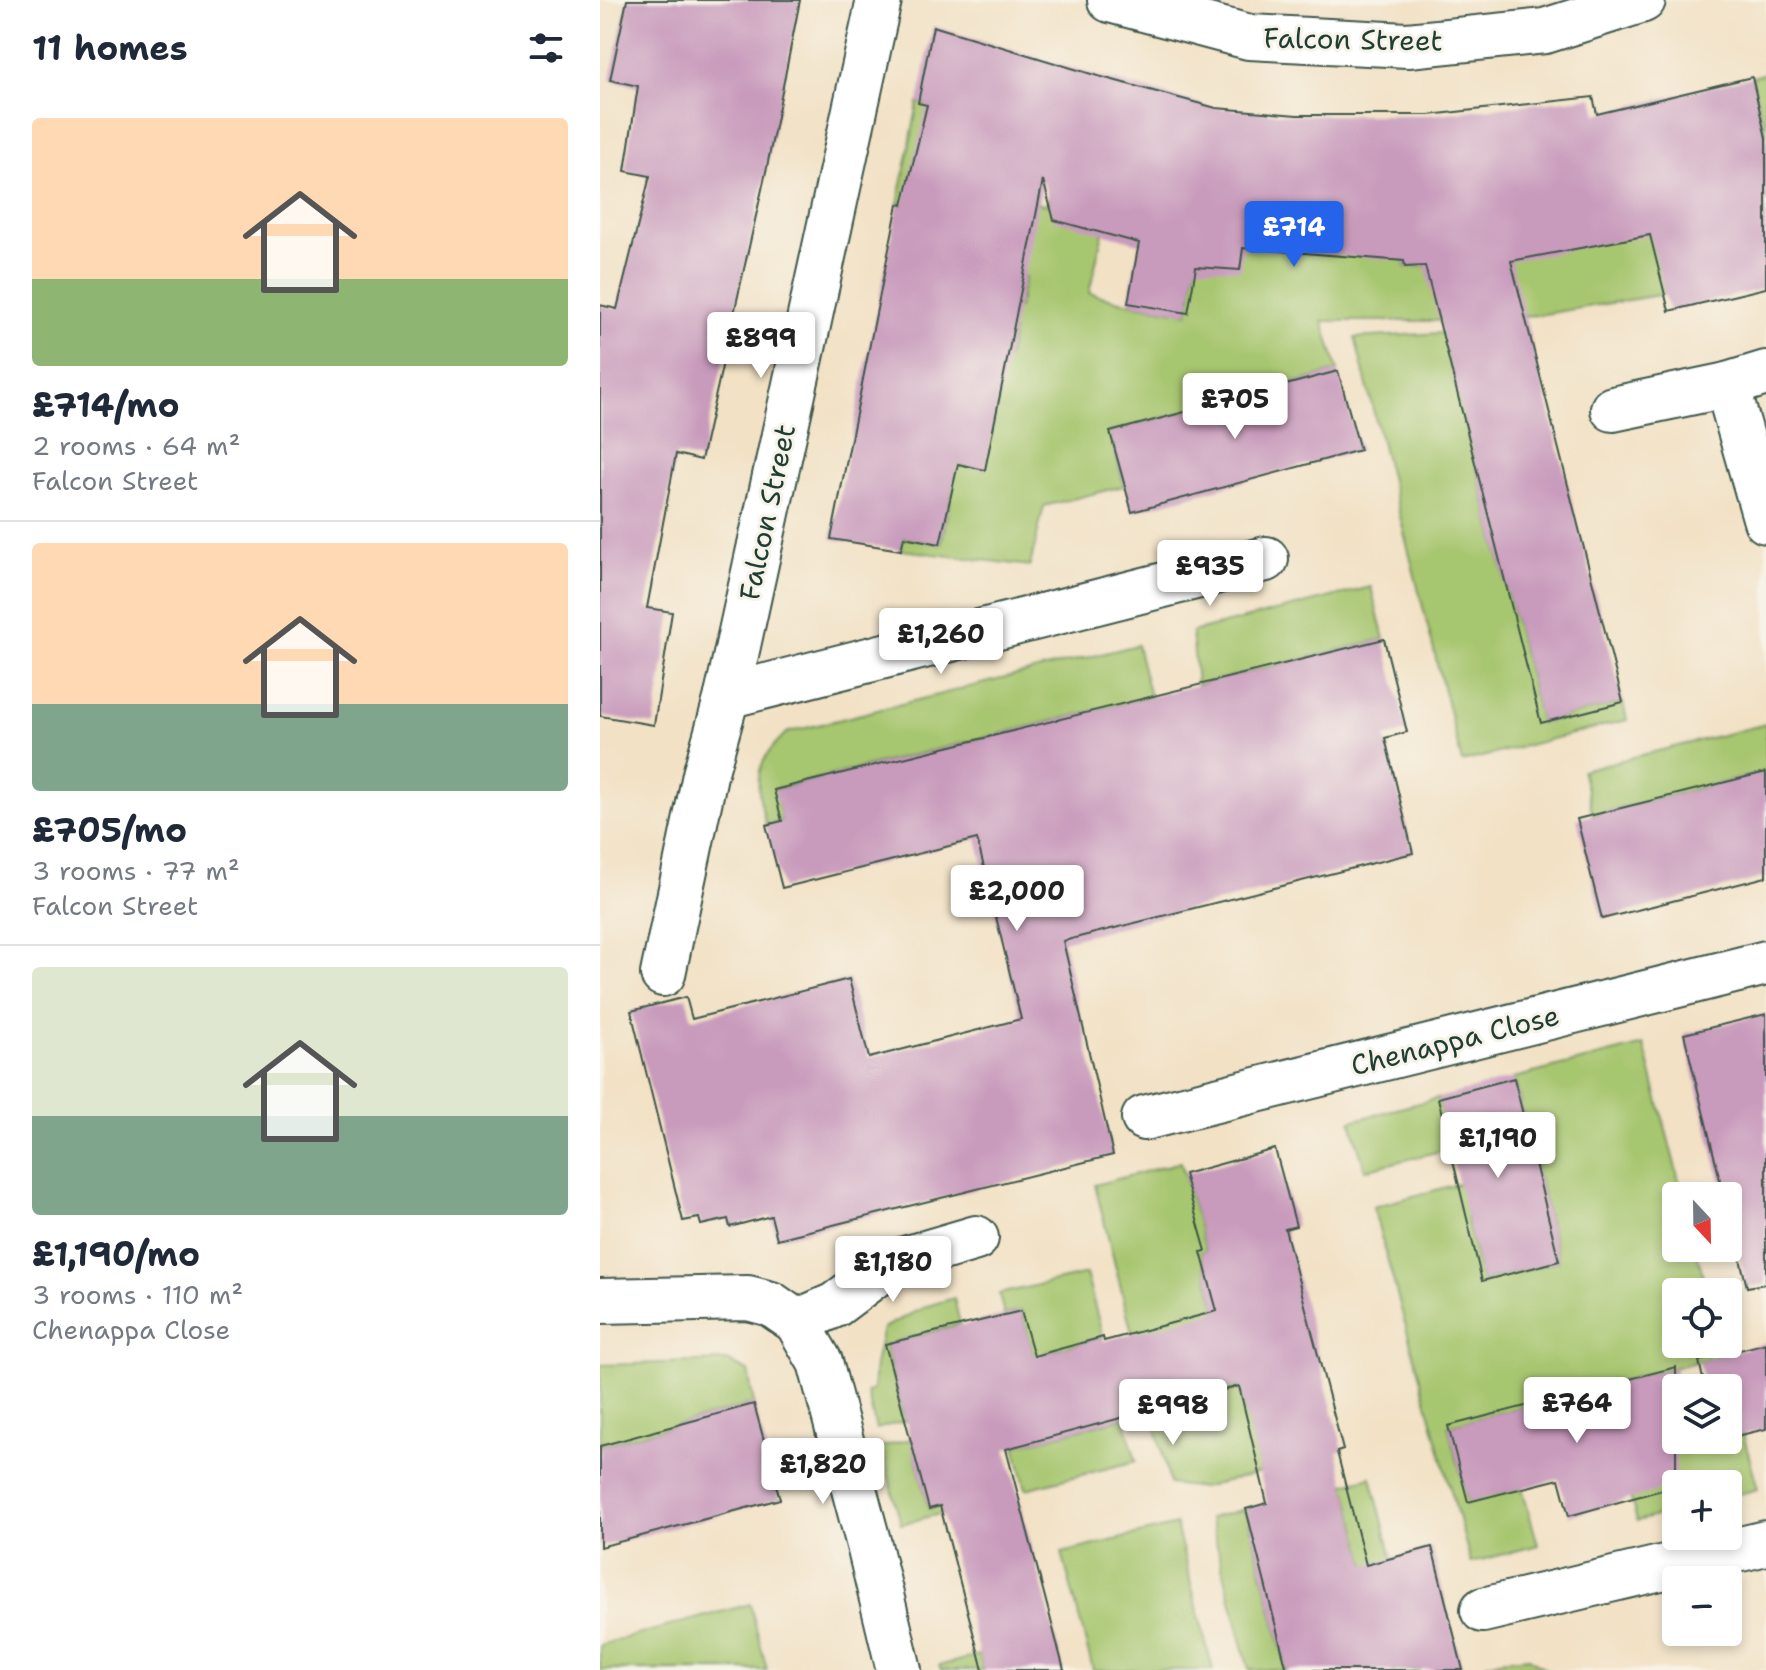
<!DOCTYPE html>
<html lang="en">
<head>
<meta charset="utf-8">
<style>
	body { margin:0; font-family:"Shantell Sans",sans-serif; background:#f2f2f3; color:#1f2937; height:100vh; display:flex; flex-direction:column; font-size:30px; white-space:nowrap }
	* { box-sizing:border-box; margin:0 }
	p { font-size:26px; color:#747a83 }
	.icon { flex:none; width:44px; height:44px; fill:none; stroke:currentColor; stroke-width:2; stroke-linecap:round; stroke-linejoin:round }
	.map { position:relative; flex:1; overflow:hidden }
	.details { display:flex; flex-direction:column; background:#fff; width:600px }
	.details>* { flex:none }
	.needle { width:52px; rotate:158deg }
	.buttons { position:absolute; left:1062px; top:1182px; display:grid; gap:16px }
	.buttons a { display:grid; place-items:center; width:80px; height:80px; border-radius:8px; background:#fff; box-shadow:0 4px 12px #0003; font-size:40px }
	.price { position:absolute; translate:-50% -68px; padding:0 18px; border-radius:8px; background:#fff; color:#222; font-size:26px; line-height:52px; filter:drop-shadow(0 2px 4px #0008) }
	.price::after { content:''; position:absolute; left:50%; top:48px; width:24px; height:18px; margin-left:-12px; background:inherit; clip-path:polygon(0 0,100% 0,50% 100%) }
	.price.current { background:#2563eb; color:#fff }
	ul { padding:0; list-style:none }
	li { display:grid; align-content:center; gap:16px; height:424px; padding:0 32px }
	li+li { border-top:2px solid #e0e1e3 }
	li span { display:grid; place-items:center; height:248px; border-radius:8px; color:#555 }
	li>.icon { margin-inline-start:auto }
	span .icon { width:144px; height:144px; fill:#fffc; stroke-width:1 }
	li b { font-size:34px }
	h2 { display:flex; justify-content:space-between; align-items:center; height:96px; padding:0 32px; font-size:34px }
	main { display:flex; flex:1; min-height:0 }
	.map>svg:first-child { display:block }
</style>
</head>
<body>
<main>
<section class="details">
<h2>11 homes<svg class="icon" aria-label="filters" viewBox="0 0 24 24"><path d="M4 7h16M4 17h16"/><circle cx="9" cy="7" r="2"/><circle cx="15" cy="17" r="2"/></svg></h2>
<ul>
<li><span style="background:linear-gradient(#ffd9b3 65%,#8fb573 0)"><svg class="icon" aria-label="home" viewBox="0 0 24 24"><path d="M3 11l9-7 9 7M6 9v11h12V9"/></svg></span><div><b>£714/mo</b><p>2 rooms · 64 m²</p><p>Falcon Street</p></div></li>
<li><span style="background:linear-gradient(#ffd9b3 65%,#7fa58c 0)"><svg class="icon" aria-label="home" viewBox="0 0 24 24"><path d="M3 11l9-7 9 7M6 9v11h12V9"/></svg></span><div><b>£705/mo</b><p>3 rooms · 77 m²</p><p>Falcon Street</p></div></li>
<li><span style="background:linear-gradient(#dfe7d0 60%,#7fa58c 0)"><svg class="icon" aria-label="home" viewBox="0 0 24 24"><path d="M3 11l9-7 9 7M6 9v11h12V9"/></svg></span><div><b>£1,190/mo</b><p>3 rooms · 110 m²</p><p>Chenappa Close</p></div></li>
</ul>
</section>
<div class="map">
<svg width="1166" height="1670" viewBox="0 0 1166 1670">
	<rect width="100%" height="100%" fill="#f7f3e8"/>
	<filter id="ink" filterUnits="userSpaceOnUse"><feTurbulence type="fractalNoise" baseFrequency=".0125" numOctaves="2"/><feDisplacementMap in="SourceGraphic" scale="16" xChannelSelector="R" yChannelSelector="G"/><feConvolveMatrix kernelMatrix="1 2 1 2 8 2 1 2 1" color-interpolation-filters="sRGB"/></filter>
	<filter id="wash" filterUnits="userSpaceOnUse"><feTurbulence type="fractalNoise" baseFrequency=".006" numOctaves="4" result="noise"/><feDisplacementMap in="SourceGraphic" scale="32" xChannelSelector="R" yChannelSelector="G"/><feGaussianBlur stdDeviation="1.8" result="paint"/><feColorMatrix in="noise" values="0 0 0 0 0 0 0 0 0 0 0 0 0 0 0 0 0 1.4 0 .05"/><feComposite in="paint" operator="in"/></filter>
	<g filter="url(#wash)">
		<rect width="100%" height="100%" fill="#f2e1c5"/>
		<g fill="#a7c66f" stroke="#638252" stroke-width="2">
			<path d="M1166,73v127l-101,94 -127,21 -102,6h-113l15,50 -228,61 14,54 -80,20 -14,60 -129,-16 3,-13 37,7 12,-59 -31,-29 63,13 -5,-114 27,5 6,-29 -54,-37 59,14 7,-30 -30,-10 9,-41 -106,-23 20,-101 9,2 90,93 29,7 4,-13 61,5 -22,96 39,10 60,10 8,-48 50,-39 156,1 3,40 25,-1 333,-140 -11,-49z"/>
			<path d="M928,328l-81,22 94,373 82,-21 4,18 -165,42 -107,-424z"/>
			<path d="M771,587l13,52 -187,46 -5,-53z"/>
			<path d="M537,645l13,52 -375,92 7,32 -16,4c-11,-44 -14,-59 20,-92z"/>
			<path d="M1166,724v48l-173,43 -11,-45z"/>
			<path d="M1044,1045l39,151h-7v52h20l11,44h-31v52h45l2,11 -275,71 20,75 54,-13 16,57 -67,18 -98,-356 92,-25 2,41 15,58 77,-20 -45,-183z"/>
			<path d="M838,1098l14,50 -87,22 -14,-49z"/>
			<path d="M581,1162l25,89 -5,1 16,59 -24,87 46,-12 22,86 -59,16 -32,-4 -75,-299z"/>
			<path d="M486,1274l17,63 -58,16 -9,11 -15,-53 -17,4 -5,-21z"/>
			<path d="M354,1298l6,26 -75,21 20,76 -29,8 -9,-37 6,-2 2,-25 8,-37 44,-22z"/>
			<path d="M127,1361l21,10 6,33 -154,42v-81z"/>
			<path d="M524,1418l12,43 -110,28 -11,-43z"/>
			<path d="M1143,1434l15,55 -30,8v-13h-52v27l-39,10 -16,-57 107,-24v-2z"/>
			<path d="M311,1439l18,70 78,-19 1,6 -107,28 -20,-77z"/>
			<path d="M771,1477l50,193h-28l-48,-186z"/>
			<path d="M646,1509l41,161h-38l-39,-152z"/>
			<path d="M576,1525l37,145h-120l-31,-117z"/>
			<path d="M150,1604l17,66h-167v-25z"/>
			<path d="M379,1655l4,15h-42l-2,-4z"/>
			<path d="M928,1657l19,13h-62l-1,-5 15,-5z"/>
		</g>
		<g id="blocks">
			<g fill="#c89abc">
				<path d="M27,0h173l-33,167 -66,293 -25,-6 -29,154 25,4 -18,113 -54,-9v-411l17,4 33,-133 -25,-5 13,-85 -28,-6z"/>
				<path d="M333,26l165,50 118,32 81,7h132l164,-18 4,17 155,-37 14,61v150l-97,23 -19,-76 -139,26 112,441 -82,21 -116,-457 -20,1 -1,-6 -161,-13 -3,22 -44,-3 -8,46 -60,-10 11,-60 -85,-23 -11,-40 -58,290 -27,-6 -18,80 -36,-7 -3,13 -70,-11 67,-335 5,1 24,-100 -9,-2z"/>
				<path d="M738,371l22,79 -228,62 -22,-80z"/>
				<path d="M784,639l23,93 -22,6 28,115 -350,88 50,214 -336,84 -6,-23 -41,11 -2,-8 -27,6 -2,-7 -16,3 -52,-210 55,-14 6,22 157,-40 20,79 152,-39 -44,-180 -195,49 -16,-63 16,-4 -8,-31z"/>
				<path d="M1166,772v105l-164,42 -25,-100z"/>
				<path d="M1166,1014v270l-19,3 -19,-76v-15h-4l-40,-162z"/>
				<path d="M914,1078l45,183 -77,20 -44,-183z"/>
				<path d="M675,1149l21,77 -11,3 58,221 -6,2 29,113 66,-18 31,123h-176l-41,-161 21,-6 -28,-117 -233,63 58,221h-81l-43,-164 -11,3 -44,-165 136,-33 13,45 69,-19 1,4 113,-30 -16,-59 5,-1 -22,-77z"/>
				<path d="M1166,1343v86l-38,9v-50h-23l-6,-27z"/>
				<path d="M1076,1367v119l-107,30 -10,-37 -91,23 -20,-76z"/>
				<path d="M154,1404l26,95 -180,48v-101z"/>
			</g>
		</g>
	</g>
	<g filter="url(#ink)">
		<use href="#blocks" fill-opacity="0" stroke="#3f564a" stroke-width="2"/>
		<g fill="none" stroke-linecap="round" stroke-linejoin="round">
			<defs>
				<g id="street">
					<path d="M510,0l139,37 159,8 137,-14 98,-31"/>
					<path d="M1127,385l39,136"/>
					<path d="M1013,409l114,-24 39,-12"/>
					<path d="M127,696l539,-137"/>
					<path d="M63,974l42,-199 22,-79 152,-696"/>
					<path d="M544,1118l622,-155"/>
					<path d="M0,1301l148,-3 23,6 26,18 23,40 49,183 30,125"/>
					<path d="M197,1322l38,-17 56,-42 85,-25"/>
					<path d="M883,1610l283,-67"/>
				</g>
			</defs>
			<use href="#street" stroke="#3f564a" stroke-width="48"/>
			<use href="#street" stroke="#fff" stroke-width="44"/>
		</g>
	</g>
	<g text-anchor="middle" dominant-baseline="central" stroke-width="6" stroke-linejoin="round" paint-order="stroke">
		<g font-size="28" fill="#1f3d34" stroke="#f7f3e8">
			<text transform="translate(753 39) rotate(1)">Falcon Street</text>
			<text transform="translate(167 512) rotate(-78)">Falcon Street</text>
			<text transform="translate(855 1040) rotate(-14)">Chenappa Close</text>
		</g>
	</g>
</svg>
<div class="buttons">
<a><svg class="needle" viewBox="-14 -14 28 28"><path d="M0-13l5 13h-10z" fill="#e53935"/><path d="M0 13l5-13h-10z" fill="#747a83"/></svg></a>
<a><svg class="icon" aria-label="locate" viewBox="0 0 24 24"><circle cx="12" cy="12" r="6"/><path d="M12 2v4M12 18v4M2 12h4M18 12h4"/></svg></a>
<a><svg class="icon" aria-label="layers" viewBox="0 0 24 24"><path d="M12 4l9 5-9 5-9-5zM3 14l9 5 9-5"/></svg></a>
<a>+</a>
<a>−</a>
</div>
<b class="price current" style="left:694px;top:269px">£714</b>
<b class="price" style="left:161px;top:380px">£899</b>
<b class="price" style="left:635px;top:441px">£705</b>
<b class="price" style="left:610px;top:608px">£935</b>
<b class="price" style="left:341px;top:676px">£1,260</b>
<b class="price" style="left:417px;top:933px">£2,000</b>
<b class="price" style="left:898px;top:1180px">£1,190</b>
<b class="price" style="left:293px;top:1304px">£1,180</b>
<b class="price" style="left:977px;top:1445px">£764</b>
<b class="price" style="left:573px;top:1447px">£998</b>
<b class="price" style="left:223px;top:1506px">£1,820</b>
</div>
</main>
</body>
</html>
